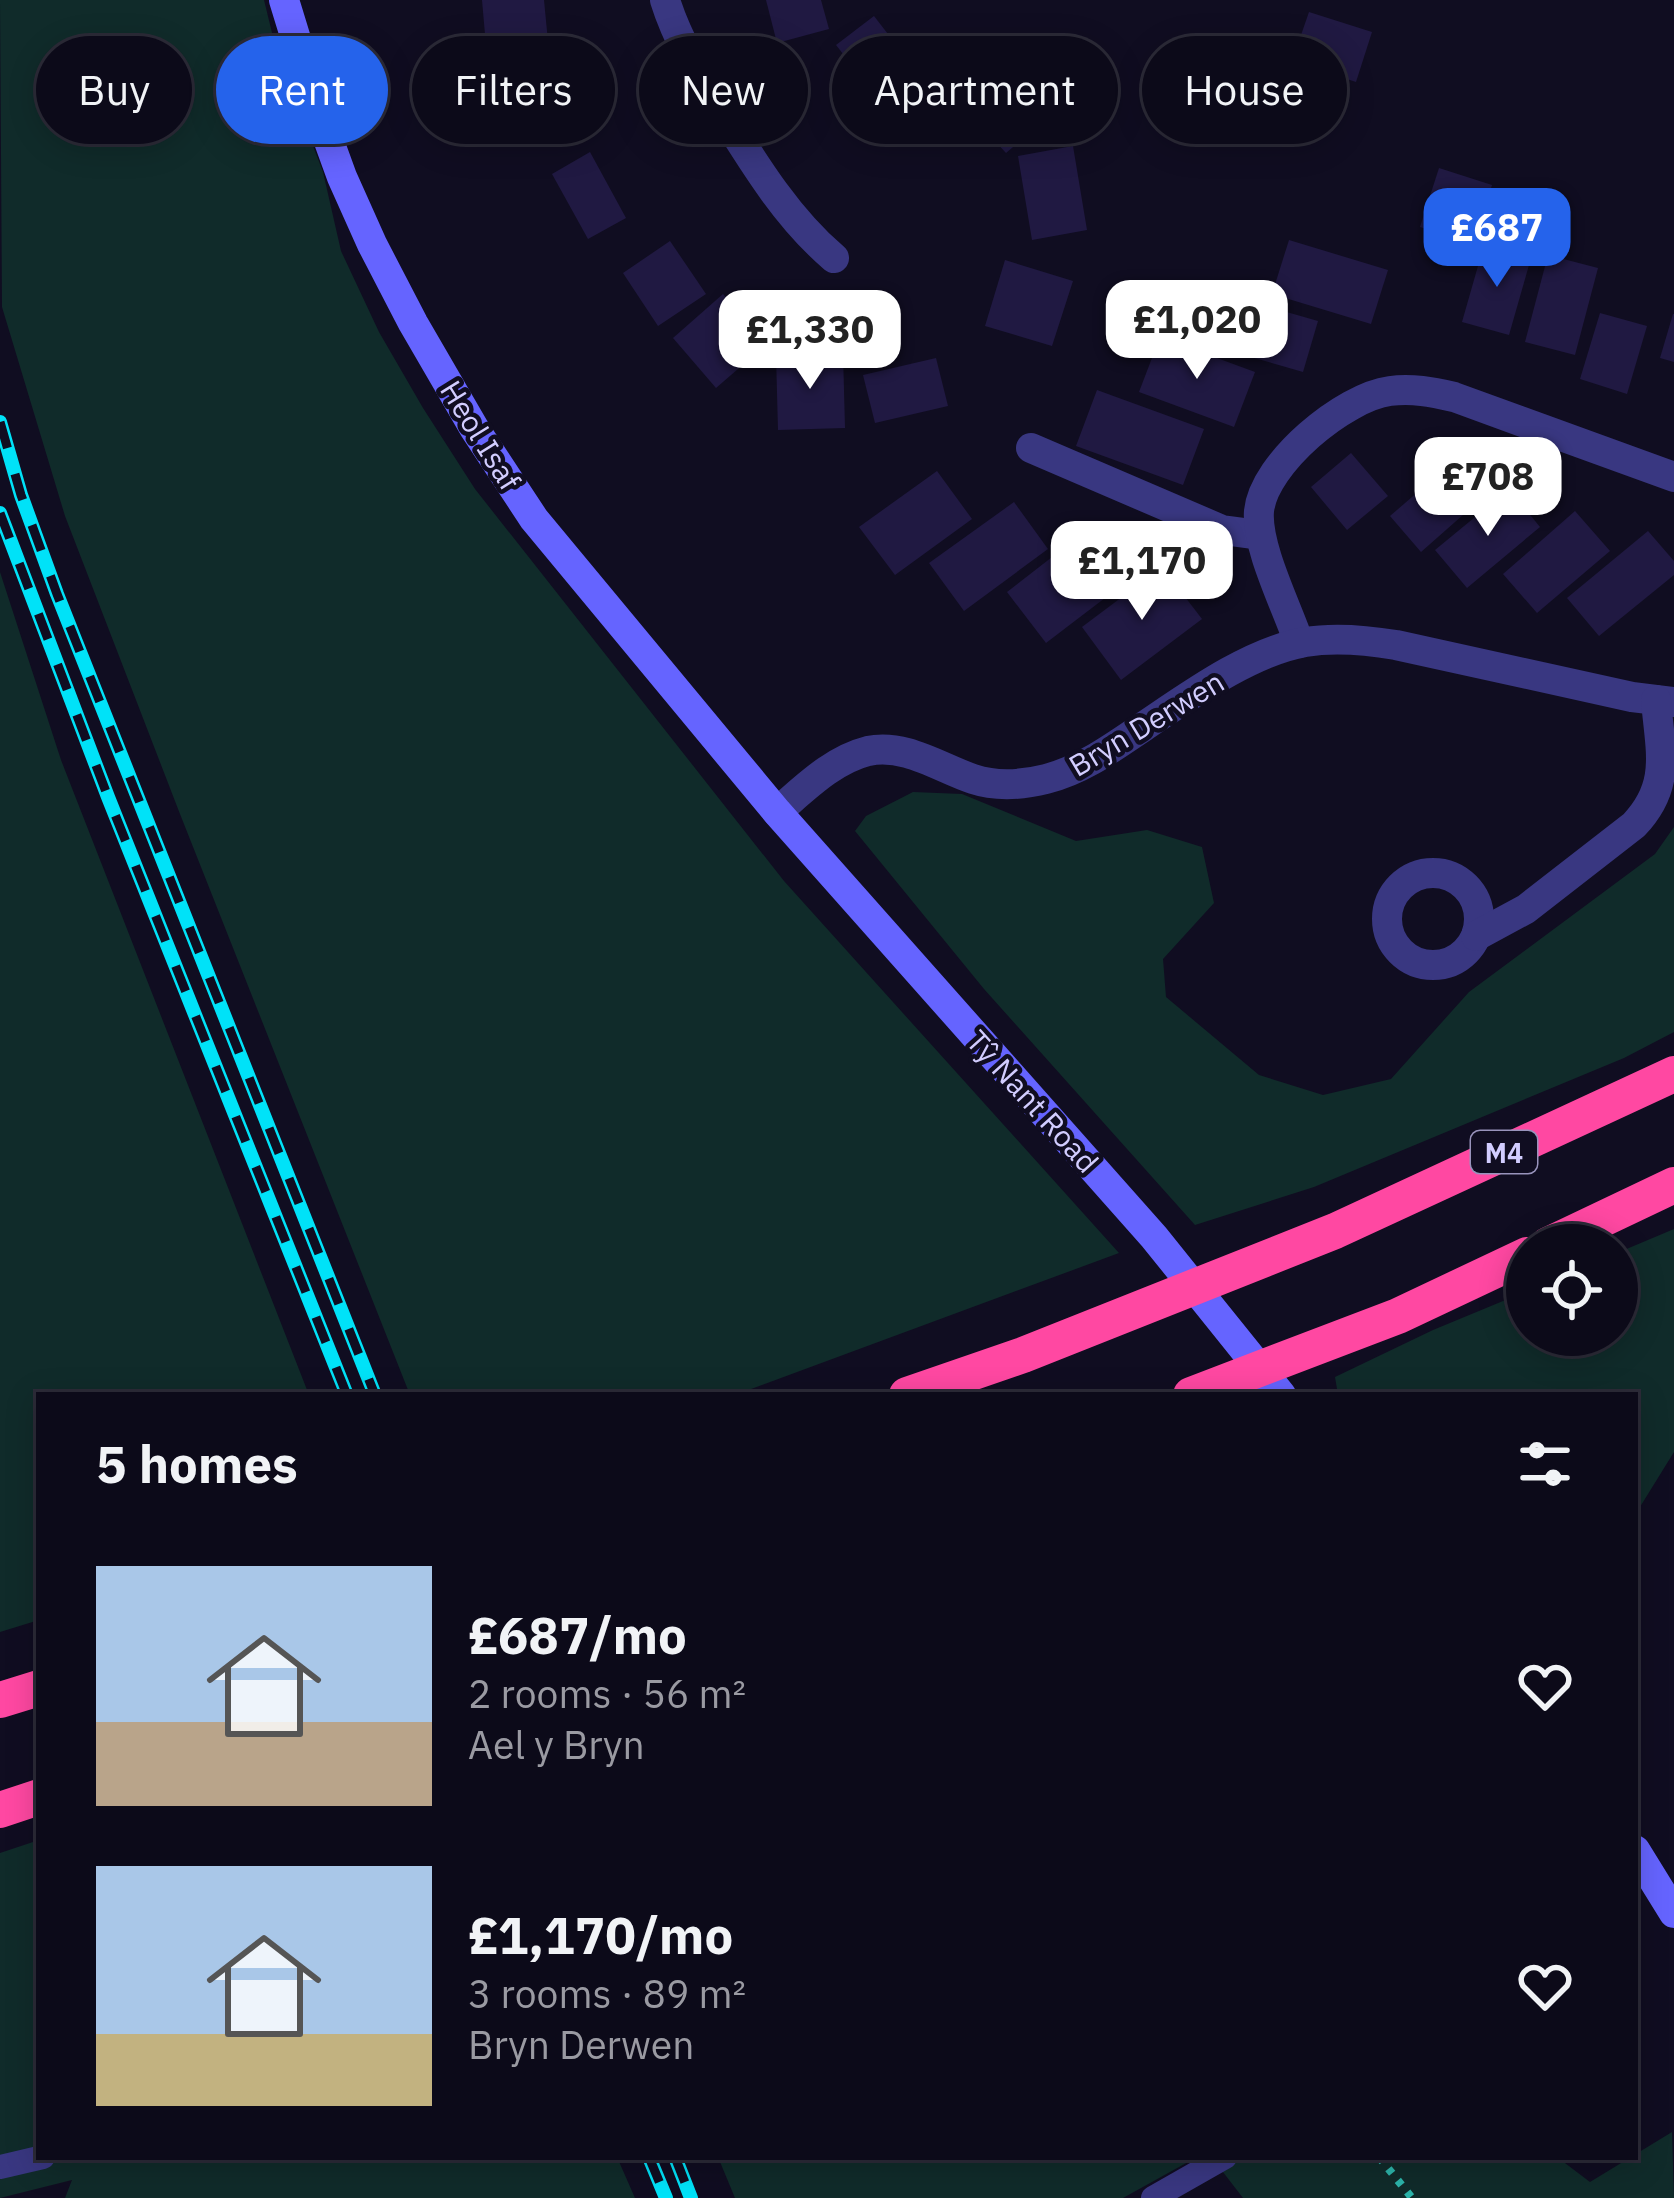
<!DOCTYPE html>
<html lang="en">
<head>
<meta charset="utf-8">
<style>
	body { margin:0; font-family:"IBM Plex Sans",sans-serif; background:#1a1826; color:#f1f3f6; height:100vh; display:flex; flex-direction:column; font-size:45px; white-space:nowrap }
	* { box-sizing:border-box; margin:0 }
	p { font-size:39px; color:#9a9aa2 }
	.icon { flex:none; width:66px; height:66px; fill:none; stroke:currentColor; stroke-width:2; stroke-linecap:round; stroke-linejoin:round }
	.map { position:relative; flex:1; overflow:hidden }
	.side { position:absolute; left:36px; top:1392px; width:1602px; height:768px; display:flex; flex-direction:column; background:#0c0a19; border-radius:0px; box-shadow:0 6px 30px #0003,0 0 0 3px #2c2b38 }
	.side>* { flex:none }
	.hud { position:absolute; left:36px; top:36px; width:1602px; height:108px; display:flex; gap:24px }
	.buttons { position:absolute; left:1506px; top:1224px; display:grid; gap:24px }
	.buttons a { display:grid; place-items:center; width:132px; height:132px; border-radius:50%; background:#0c0a19; box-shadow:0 6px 30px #0003,0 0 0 3px #2c2b38; font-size:60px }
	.price { position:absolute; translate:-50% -102px; padding:0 27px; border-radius:24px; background:#fff; color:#222; font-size:39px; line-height:78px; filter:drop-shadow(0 3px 6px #0008) }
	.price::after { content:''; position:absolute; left:50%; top:72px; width:36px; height:27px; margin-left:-18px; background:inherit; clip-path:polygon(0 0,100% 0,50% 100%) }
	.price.on { background:#2563eb; color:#fff }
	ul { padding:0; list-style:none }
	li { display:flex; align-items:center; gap:36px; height:300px; padding:0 60px }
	li span { display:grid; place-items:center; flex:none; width:336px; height:240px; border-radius:0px; color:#555 }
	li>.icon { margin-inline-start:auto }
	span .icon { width:144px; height:144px; fill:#fffc; stroke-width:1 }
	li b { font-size:51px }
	h2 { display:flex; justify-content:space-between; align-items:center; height:144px; padding:0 60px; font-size:51px }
	.tag { padding:0 42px; border-radius:54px; background:#0c0a19; box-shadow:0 6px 30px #0003,0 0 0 3px #2c2b38; font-size:42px; line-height:108px }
	.tag.on { background:#2563eb; color:#fff }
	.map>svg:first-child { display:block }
</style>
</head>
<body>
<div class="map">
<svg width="1674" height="2198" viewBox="0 0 1674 2198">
	<rect width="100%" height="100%" fill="#100d21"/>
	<g fill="#102b2a">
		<path d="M0,0h264l12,49 47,123 18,79 38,81 44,76 52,81 309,392 335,372 -384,142h-325l-230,-581 -115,-298 -63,-209z"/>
		<path d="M0,572l61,188 248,635h-270v225l-39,12z"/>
		<path d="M913,792l49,2 114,47 71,-11 55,17 12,56 -51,56 3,38 93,78 64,20 68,-16 78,-87 186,-138 19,-27v205l-50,26 -310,129 -119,38 -211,-236 -129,-158 11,-15z"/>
		<path d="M1674,1229v223l-39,63v-120h-297l-3,-18 98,-47 94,-39v44h90v-82z"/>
		<path d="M39,1840v317h578l18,41h-570l7,-18 -72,18v-345z"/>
		<path d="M1672,2132l2,66h-431l-27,-35v-6h341l33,25z"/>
		<path d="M718,2157h479l-74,41h-388z"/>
	</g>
	<g fill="#201942">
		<path d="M482,0h62l5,52 -62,5z"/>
		<path d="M766,0h55l8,29 -52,14z"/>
		<path d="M1309,12l63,20 -16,50 -64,-21z"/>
		<path d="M874,16l44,57 -37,29 -45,-57z"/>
		<path d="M556,62l5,79 -44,2 -4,-79z"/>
		<path d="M960,71l21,24 8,-7 26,30 11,-10 14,16 -34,29 -12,-13 -10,7 -47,-56z"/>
		<path d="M1073,146l14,84 -55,10 -14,-84z"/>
		<path d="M590,152l36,66 -38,21 -36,-65z"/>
		<path d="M1439,168l53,17 -19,59 -53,-17z"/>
		<path d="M1289,240l99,30 -17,54 -99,-30z"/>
		<path d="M670,241l36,53 -48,32 -35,-53z"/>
		<path d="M1484,245l47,13 -22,77 -47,-13z"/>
		<path d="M1548,255l50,13 -23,87 -50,-13z"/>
		<path d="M1005,260l68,21 -21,65 -67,-20z"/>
		<path d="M1217,292l101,29 -15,51 -101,-29z"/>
		<path d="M723,294l44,50 -51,44 -43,-50z"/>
		<path d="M1600,313l47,13 -20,68 -47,-15z"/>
		<path d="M1673,314h1v48l-14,-4z"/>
		<path d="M1160,337l95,35 -21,55 -95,-35z"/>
		<path d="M843,353l2,75 -67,2 -2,-75z"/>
		<path d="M936,358l12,48 -73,17 -12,-48z"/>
		<path d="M1097,390l107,39 -21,56 -107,-39z"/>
		<path d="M1351,453l37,43 -41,34 -36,-43z"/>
		<path d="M937,471l35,48 -77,56 -36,-48z"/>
		<path d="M1441,472l31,35 -51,45 -31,-36z"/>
		<path d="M1509,489l31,38 -73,61 -32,-38z"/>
		<path d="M1014,502l34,47 -84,62 -35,-48z"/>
		<path d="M1575,511l35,40 -73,62 -34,-39z"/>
		<path d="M1648,531l26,30v14l-75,61 -32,-38z"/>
		<path d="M1083,533l39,52 -76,58 -39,-51z"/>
		<path d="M1162,567l40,52 -81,61 -39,-53z"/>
	</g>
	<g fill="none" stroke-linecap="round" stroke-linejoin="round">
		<path stroke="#2cb3a9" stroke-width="8" stroke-dasharray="6 9" stroke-linecap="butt" d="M1379,2157l33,41"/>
		<g stroke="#393781" stroke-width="24">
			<path d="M0,2167l43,-10"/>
			<path d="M1153,2198l72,-41"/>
		</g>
		<g stroke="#393781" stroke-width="30">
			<path d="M665,0c12,39 34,75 55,109 33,53 66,108 114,149"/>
			<path d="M1031,448l191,82 38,5"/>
			<path d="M1299,643c-12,-36 -43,-96 -40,-132 5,-48 85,-114 131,-120 22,-3 42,1 64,6l220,80"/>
			<path d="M777,812c27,-23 55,-52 91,-61 37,-8 72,17 105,28 24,8 49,6 73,0 36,-9 66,-31 97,-52 46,-31 106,-75 162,-85 31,-5 61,-2 91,3l236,52 42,5"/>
			<circle cx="1433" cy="919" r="46"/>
			<path d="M1476,936l50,-27 108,-84c38,-40 26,-74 22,-125"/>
		</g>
		<g stroke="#6564ff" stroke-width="30">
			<path d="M284,0l34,111 24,66 30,67 41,79 61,105 60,91 243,293 377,425 127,158"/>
			<path d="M1635,1850l39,63"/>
		</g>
		<g stroke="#ff48a2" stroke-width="36">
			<path d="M1548,1245l126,-60"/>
			<path d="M907,1395l116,-40 312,-124 339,-157"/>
			<path d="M1191,1395l207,-79 129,-61"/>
			<path d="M0,1700l39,-12"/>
			<path d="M0,1810l39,-13"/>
		</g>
		<defs>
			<g id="rail">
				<path d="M0,422l21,73 36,99 318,801"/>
				<path d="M0,513l108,284 239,598"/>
				<path d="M649,2157l17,41"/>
				<path d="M675,2157l16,41"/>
			</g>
		</defs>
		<use href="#rail" stroke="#00e2f8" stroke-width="14"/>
		<use href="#rail" stroke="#100d21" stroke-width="9" stroke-dasharray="27" stroke-linecap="butt"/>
	</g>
	<g text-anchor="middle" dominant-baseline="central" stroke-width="9" stroke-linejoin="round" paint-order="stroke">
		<rect fill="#100d21" stroke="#9893bc" stroke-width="3" x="1471" y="1131" width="66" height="42" rx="9"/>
		<g font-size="27" font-weight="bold" fill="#d2cdff">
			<text x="1504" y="1152">M4</text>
		</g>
		<g font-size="30" fill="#d2cdff" stroke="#100d21">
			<text transform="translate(481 435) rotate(58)">Heol Isaf</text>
			<text transform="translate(1146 723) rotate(-31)">Bryn Derwen</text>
			<text transform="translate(1033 1101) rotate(48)">Tŷ Nant Road</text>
		</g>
	</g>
</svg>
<div class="buttons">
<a><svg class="icon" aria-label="locate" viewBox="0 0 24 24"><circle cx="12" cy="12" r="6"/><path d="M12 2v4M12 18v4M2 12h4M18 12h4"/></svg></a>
</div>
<b class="price on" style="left:1497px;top:290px">£687</b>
<b class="price" style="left:1197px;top:382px">£1,020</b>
<b class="price" style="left:810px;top:392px">£1,330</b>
<b class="price" style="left:1488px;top:539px">£708</b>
<b class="price" style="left:1142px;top:623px">£1,170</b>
<div class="hud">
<a class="tag">Buy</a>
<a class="tag on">Rent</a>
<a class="tag">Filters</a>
<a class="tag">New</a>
<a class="tag">Apartment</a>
<a class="tag">House</a>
</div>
<section class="side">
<h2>5 homes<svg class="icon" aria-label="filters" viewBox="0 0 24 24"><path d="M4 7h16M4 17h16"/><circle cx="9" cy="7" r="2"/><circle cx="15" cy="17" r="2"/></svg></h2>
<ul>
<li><span style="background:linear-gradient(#a9c7e8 65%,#b9a48a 0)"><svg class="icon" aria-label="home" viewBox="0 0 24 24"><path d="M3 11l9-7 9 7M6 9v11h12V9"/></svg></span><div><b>£687/mo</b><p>2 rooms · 56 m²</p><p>Ael y Bryn</p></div><svg class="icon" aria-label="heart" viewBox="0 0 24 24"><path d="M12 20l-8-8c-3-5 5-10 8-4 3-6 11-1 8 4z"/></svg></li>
<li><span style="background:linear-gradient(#a9c7e8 70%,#c2b280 0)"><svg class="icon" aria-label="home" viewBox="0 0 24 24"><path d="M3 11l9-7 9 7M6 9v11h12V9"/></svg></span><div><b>£1,170/mo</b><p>3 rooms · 89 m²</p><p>Bryn Derwen</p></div><svg class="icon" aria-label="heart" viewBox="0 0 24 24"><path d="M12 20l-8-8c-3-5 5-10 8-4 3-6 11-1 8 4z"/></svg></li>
</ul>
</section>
</div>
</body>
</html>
